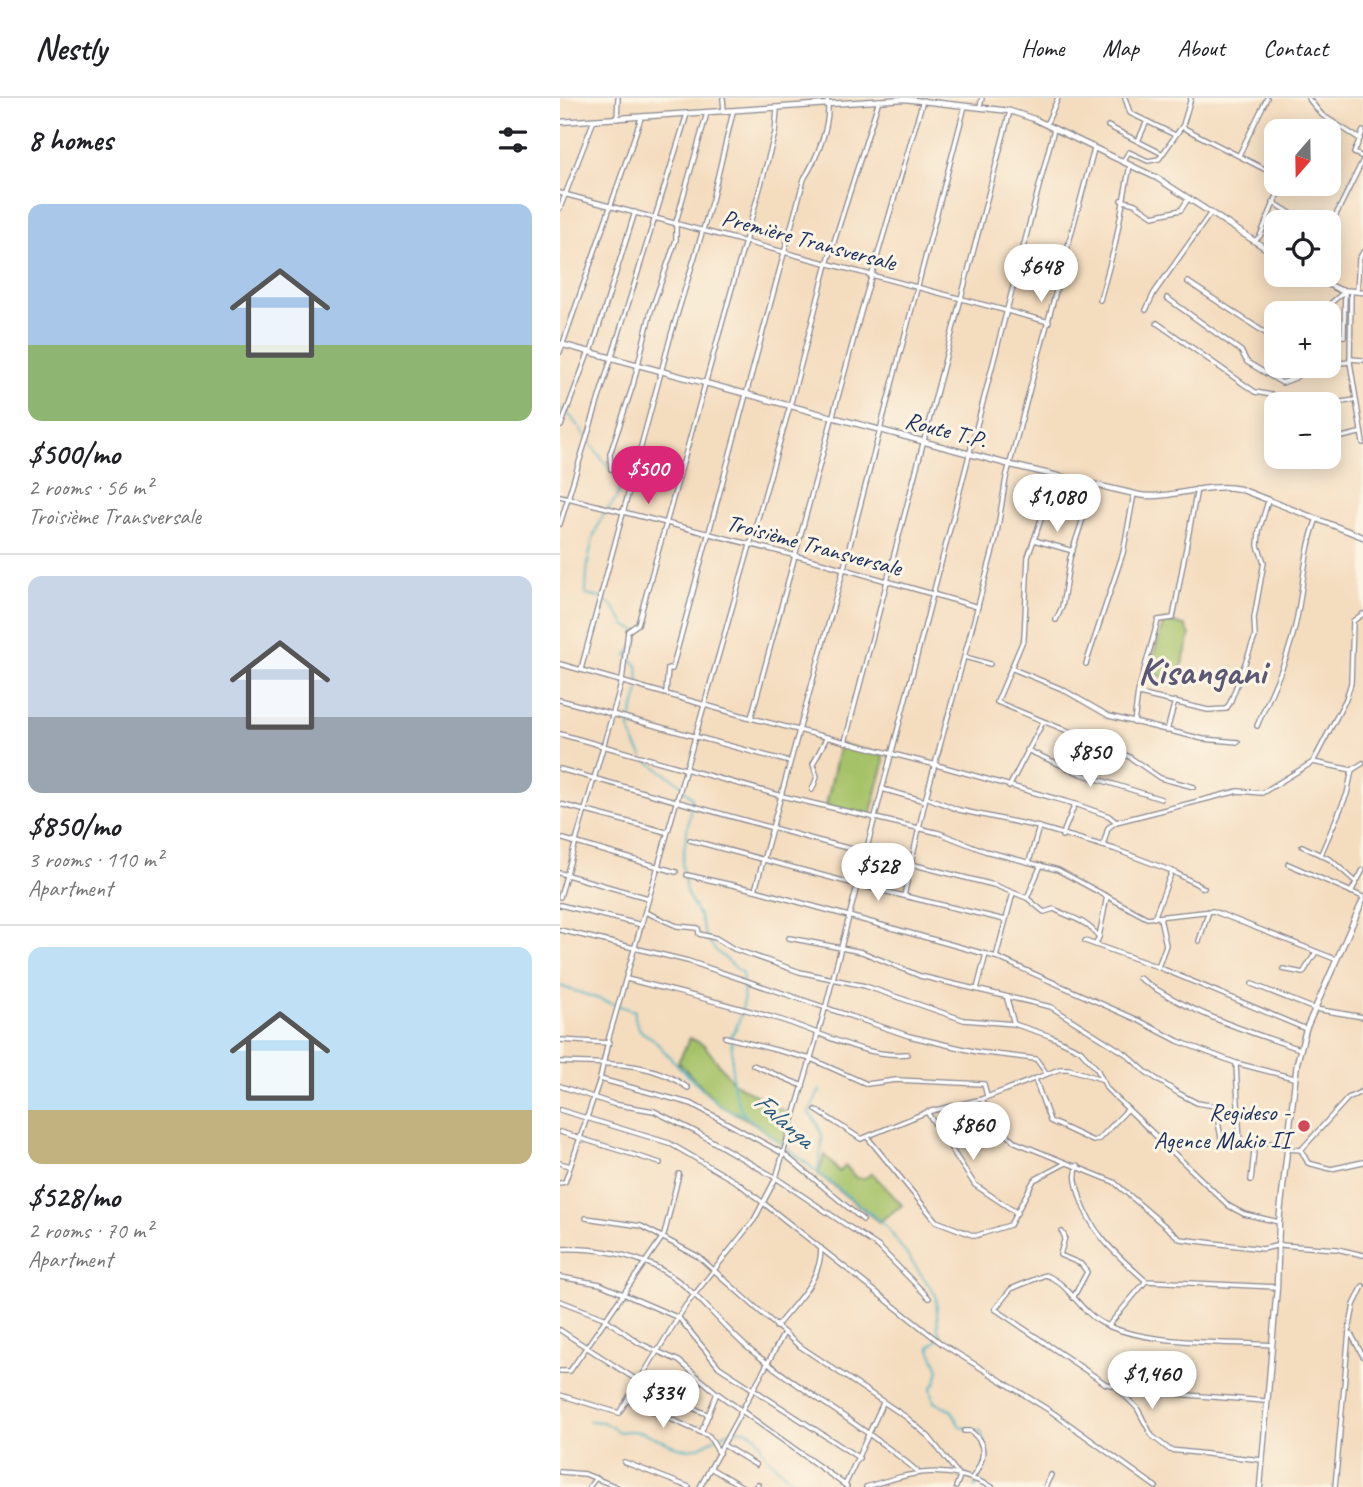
<!DOCTYPE html>
<html lang="en">
<head>
<meta charset="utf-8">
<style>
	body { margin:0; font-family:Caveat,sans-serif; background:#f2f2f2; color:#202124; height:100vh; display:flex; flex-direction:column; font-size:26px; white-space:nowrap }
	* { box-sizing:border-box; margin:0 }
	p { font-size:23px; color:#757577 }
	.icon { flex:none; width:38px; height:38px; fill:none; stroke:currentColor; stroke-width:2; stroke-linecap:round; stroke-linejoin:round }
	.map { position:relative; flex:1; overflow:hidden }
	.details { display:flex; flex-direction:column; background:#fff; width:560px }
	.details>* { flex:none }
	.needle { width:46px; rotate:200deg }
	.tools { position:absolute; left:704px; top:21px; display:grid; gap:14px }
	.tools a { display:grid; place-items:center; width:77px; height:77px; border-radius:14px; background:#fff; box-shadow:0 4px 18px #0003; font-size:35px }
	.price { position:absolute; translate:-50% -60px; padding:0 16px; border-radius:24px; background:#fff; color:#222; font-size:23px; line-height:46px; filter:drop-shadow(0 2px 4px #0008) }
	.price::after { content:''; position:absolute; left:50%; top:42px; width:21px; height:16px; margin-left:-10px; background:inherit; clip-path:polygon(0 0,100% 0,50% 100%) }
	.price.current { background:#db2777; color:#fff }
	ul { padding:0; list-style:none }
	li { display:grid; align-content:center; gap:14px; height:371px; padding:0 28px }
	li+li { border-top:2px solid #e0e0e0 }
	li span { display:grid; place-items:center; height:217px; border-radius:14px; color:#555 }
	li>.icon { margin-inline-start:auto }
	span .icon { width:126px; height:126px; fill:#fffc; stroke-width:1 }
	li b { font-size:30px }
	h2 { display:flex; justify-content:space-between; align-items:center; height:84px; padding:0 28px; font-size:30px }
	header { display:flex; align-items:center; gap:42px; box-sizing:border-box; height:98px; padding:0 35px; background:#fff; border-bottom:2px solid #e0e0e0 }
	header strong { font-size:33px }
	nav { display:flex; gap:38px; margin-inline-start:auto; font-size:24px }
	main { display:flex; flex:1; min-height:0 }
	.map>svg:first-child { display:block }
</style>
</head>
<body>
<header>
<strong>Nestly</strong>
<nav><a>Home</a><a>Map</a><a>About</a><a>Contact</a></nav>
</header>
<main>
<section class="details">
<h2>8 homes<svg class="icon" aria-label="filters" viewBox="0 0 24 24"><path d="M4 7h16M4 17h16"/><circle cx="9" cy="7" r="2"/><circle cx="15" cy="17" r="2"/></svg></h2>
<ul>
<li><span style="background:linear-gradient(#a9c7e8 65%,#8fb573 0)"><svg class="icon" aria-label="home" viewBox="0 0 24 24"><path d="M3 11l9-7 9 7M6 9v11h12V9"/></svg></span><div><b>$500/mo</b><p>2 rooms · 56 m²</p><p>Troisième Transversale</p></div></li>
<li><span style="background:linear-gradient(#c9d6e8 65%,#9aa5b1 0)"><svg class="icon" aria-label="home" viewBox="0 0 24 24"><path d="M3 11l9-7 9 7M6 9v11h12V9"/></svg></span><div><b>$850/mo</b><p>3 rooms · 110 m²</p><p>Apartment</p></div></li>
<li><span style="background:linear-gradient(#bfe0f5 75%,#c2b280 0)"><svg class="icon" aria-label="home" viewBox="0 0 24 24"><path d="M3 11l9-7 9 7M6 9v11h12V9"/></svg></span><div><b>$528/mo</b><p>2 rooms · 70 m²</p><p>Apartment</p></div></li>
</ul>
</section>
<div class="map">
<svg width="803" height="1389" viewBox="0 0 803 1389">
	<rect width="100%" height="100%" fill="#fcf5e5"/>
	<filter id="ink" filterUnits="userSpaceOnUse"><feTurbulence type="fractalNoise" baseFrequency=".0143" numOctaves="2"/><feDisplacementMap in="SourceGraphic" scale="14" xChannelSelector="R" yChannelSelector="G"/><feConvolveMatrix kernelMatrix="1 2 1 2 8 2 1 2 1" color-interpolation-filters="sRGB"/></filter>
	<filter id="wash" filterUnits="userSpaceOnUse"><feTurbulence type="fractalNoise" baseFrequency=".00686" numOctaves="4" result="noise"/><feDisplacementMap in="SourceGraphic" scale="28" xChannelSelector="R" yChannelSelector="G"/><feGaussianBlur stdDeviation="1.57" result="paint"/><feColorMatrix in="noise" values="0 0 0 0 0 0 0 0 0 0 0 0 0 0 0 0 0 1.4 0 .05"/><feComposite in="paint" operator="in"/></filter>
	<g filter="url(#wash)">
		<rect width="100%" height="100%" fill="#f4dcbe"/>
		<g fill="#a6c268" stroke="#607863" stroke-width="2">
			<path d="M604,523l21,5 5,9 -12,46 -30,-8z"/>
			<path d="M280,646l43,11 1,8 -14,53 -44,-11z"/>
			<path d="M130,940l14,7 29,37 56,32 -5,32 -30,-23 -35,-18 -41,-43z"/>
			<path d="M265,1057l14,17 7,-6 10,12h9l7,-5 30,32 -23,17 -61,-48z"/>
		</g>
		<g fill="none" stroke-linecap="round" stroke-linejoin="round">
			<g stroke="#47b3c4" stroke-width="2">
				<path d="M0,310l11,9 50,68c-4,18 -15,23 -22,38 -10,22 -13,49 -13,72l15,3 12,8 13,20 10,4 1,13 -10,12 11,12 1,17"/>
				<path d="M79,592c-8,34 -17,34 4,67"/>
				<path d="M87,663l31,21 14,16 -10,65 4,29 14,26 6,19 9,13 27,23c3,22 3,43 -11,63 4,33 -5,49 14,79l141,111 50,69 2,35 3,7 -12,10 10,22 -3,13 -5,6 3,14 18,9 8,16 21,4 7,26 -13,30"/>
				<path d="M0,888l75,25c-1,7 1,13 6,20 4,4 10,5 13,9 15,16 55,60 74,70 5,2 11,3 16,5"/>
				<path d="M258,1074c2,-26 12,-36 -9,-59l11,-23"/>
				<path d="M29,1323l14,1 16,10c35,-7 50,22 76,16 20,-5 38,-29 60,-13 5,4 6,13 10,19 10,12 23,23 35,33"/>
			</g>
		</g>
	</g>
	<g filter="url(#ink)">
		<g fill="none" stroke-linecap="round" stroke-linejoin="round">
			<defs>
				<g id="minor">
					<path d="M163,0l1,14"/>
					<path d="M565,0l5,15 45,22"/>
					<path d="M748,0l14,17 38,24"/>
					<path d="M420,8l2,-8"/>
					<path d="M57,21l1,-21"/>
					<path d="M486,27l12,-27"/>
					<path d="M548,28l53,27"/>
					<path d="M622,29l94,48"/>
					<path d="M803,33l-9,22 9,4"/>
					<path d="M578,43l9,-20"/>
					<path d="M679,57l28,-57"/>
					<path d="M563,63l6,-9 19,9 11,-2 24,-34 8,-27"/>
					<path d="M0,95l489,129"/>
					<path d="M561,102l14,4 18,12 28,-6 7,-11"/>
					<path d="M713,104l22,14 2,6"/>
					<path d="M0,110l34,-88"/>
					<path d="M768,133l35,-71"/>
					<path d="M695,143l5,-5 22,-52"/>
					<path d="M628,184l88,58"/>
					<path d="M791,194l-1,70 13,81"/>
					<path d="M797,194l2,-33 4,-7"/>
					<path d="M607,200l74,53 6,11 35,21 13,-5 11,-12"/>
					<path d="M540,202l15,-55 15,-80"/>
					<path d="M586,212l8,-17 56,-79"/>
					<path d="M768,215l3,-10 13,-11"/>
					<path d="M597,225l98,69 66,12"/>
					<path d="M768,238h16"/>
					<path d="M784,238l1,-45"/>
					<path d="M0,254l81,-234"/>
					<path d="M31,254l44,-140"/>
					<path d="M790,261l13,1"/>
					<path d="M768,266l22,-2"/>
					<path d="M765,306l31,-4"/>
					<path d="M1,328l28,-75"/>
					<path d="M768,336l14,3 17,-4"/>
					<path d="M51,371l-1,-15 23,-69 18,-74 25,-71v-18l31,-109"/>
					<path d="M496,378l-28,81 -4,81 -27,64 131,54 32,22 34,9"/>
					<path d="M0,398l260,66 158,45"/>
					<path d="M0,426l127,-410"/>
					<path d="M474,442l39,11"/>
					<path d="M496,522l6,-13 8,-49 24,-73"/>
					<path d="M405,559l25,7"/>
					<path d="M0,566l191,54 193,49 134,38 31,11 7,6"/>
					<path d="M526,566l37,-111 11,-59"/>
					<path d="M21,571l90,-334 41,-135 21,-88"/>
					<path d="M453,571l49,20 47,27 94,23 35,3"/>
					<path d="M106,595l2,-25 4,1 19,-70 113,-420c13,-21 28,-56 23,-81"/>
					<path d="M579,596l69,16 18,-1 4,-6 25,-66 -1,-19 10,-56 -6,-16 1,-15 9,-30"/>
					<path d="M0,602l230,62"/>
					<path d="M191,620l110,-406 62,-212"/>
					<path d="M574,625l4,-31 20,-72 15,-2 24,-129"/>
					<path d="M697,628c13,-31 29,-62 37,-95 9,-36 9,-75 22,-110"/>
					<path d="M607,633l8,-30"/>
					<path d="M0,636l222,62 157,37 46,18 73,19 89,48 66,-7 122,48"/>
					<path d="M285,644l165,-631"/>
					<path d="M467,652l54,24 80,25"/>
					<path d="M753,664l39,8 11,-7"/>
					<path d="M0,671l256,71 178,45 33,13 17,14 10,-3c19,10 31,10 45,28l-3,7"/>
					<path d="M449,689l34,-65"/>
					<path d="M322,691l43,12"/>
					<path d="M252,692l5,-13 -4,-13 14,-27"/>
					<path d="M366,699l33,13 80,17 75,22 58,22 32,17"/>
					<path d="M0,706l106,28"/>
					<path d="M502,738l13,-32"/>
					<path d="M0,740l116,34"/>
					<path d="M130,742l168,45 147,35"/>
					<path d="M543,748l5,-18 8,-6 122,-31 24,2 51,-31 33,-63 5,-16 2,-62 10,-7"/>
					<path d="M742,748l29,14 25,22"/>
					<path d="M761,756l26,-60 5,-24"/>
					<path d="M469,764l10,-35"/>
					<path d="M728,766l75,33"/>
					<path d="M0,775l88,25"/>
					<path d="M127,777l68,15 241,67 142,63 40,21 58,22 58,15"/>
					<path d="M195,792l88,-319 122,-465"/>
					<path d="M791,794l12,-22"/>
					<path d="M344,798l21,-95 71,-262 10,-61 88,-329"/>
					<path d="M0,799l62,-216 6,-50 10,-7 15,-54 107,-382 15,-55 2,-24"/>
					<path d="M467,800l14,-33"/>
					<path d="M0,807l82,20"/>
					<path d="M85,814l32,14 21,2 1,6 17,4 18,11 66,23 65,14 99,34 50,4 36,12 30,14 17,19 10,20 122,117 15,8 35,8"/>
					<path d="M594,820l18,-47"/>
					<path d="M0,832l128,31 221,75 68,16 59,7 11,15"/>
					<path d="M539,839l8,-41"/>
					<path d="M229,840l73,14 58,24 131,31 75,47 20,18 32,21 19,10 18,3 7,37 10,3 23,-4 32,2"/>
					<path d="M525,843l73,26 148,62"/>
					<path d="M639,843l10,-30"/>
					<path d="M436,859l17,-64"/>
					<path d="M598,869l8,-22 -6,-27"/>
					<path d="M723,871l20,4 13,-21"/>
					<path d="M579,880c47,33 106,53 161,71"/>
					<path d="M67,881c50,13 101,25 151,40 42,12 85,39 129,35"/>
					<path d="M692,886l63,25 48,8"/>
					<path d="M417,891l9,-35"/>
					<path d="M447,901l7,25"/>
					<path d="M165,939l86,22 56,25 29,-4 88,4 3,12"/>
					<path d="M0,942l49,3"/>
					<path d="M0,964c44,3 90,-3 128,26"/>
					<path d="M676,965l4,82"/>
					<path d="M193,967l50,21"/>
					<path d="M40,981l92,25 92,50 79,66"/>
					<path d="M475,981l15,42 43,20 6,-2 29,-30"/>
					<path d="M0,988l53,18 41,7 44,22 78,45 103,69 50,51"/>
					<path d="M422,1001l11,22 22,21 99,40 66,57 83,10 17,-4 57,4 26,6"/>
					<path d="M0,1012l109,33 69,40 204,161 110,68 104,75"/>
					<path d="M256,1012l45,29 66,-27 55,-13 78,-30h9l32,10"/>
					<path d="M367,1014l48,73 42,28"/>
					<path d="M0,1034l100,31"/>
					<path d="M308,1040l68,83 39,15 35,-11 24,-45 32,-17"/>
					<path d="M727,1051l14,1 7,13 23,6 32,-7"/>
					<path d="M741,1052l47,-52 15,-7"/>
					<path d="M0,1065l10,3"/>
					<path d="M518,1067c-5,12 -1,20 2,32 11,37 38,59 66,84l131,6"/>
					<path d="M691,1082l4,-38"/>
					<path d="M0,1085l5,-1 35,-103 9,-42 181,-631 37,-142 52,-164"/>
					<path d="M26,1120l55,8 58,31 99,88 108,72 23,20 30,38"/>
					<path d="M502,1134l3,5 -5,18 21,9 6,8 -14,26"/>
					<path d="M0,1151c31,-1 65,4 94,17 40,19 62,55 95,83 54,43 115,77 168,122"/>
					<path d="M0,1179l40,7 79,34 40,49 140,91"/>
					<path d="M0,1203l44,17 35,25 40,18 38,32 128,92"/>
					<path d="M548,1228l38,-45"/>
					<path d="M216,1229c20,-26 45,-46 45,-79"/>
					<path d="M0,1232l92,60 57,25"/>
					<path d="M791,1236l12,22"/>
					<path d="M0,1273h10l94,-136 15,-61"/>
					<path d="M556,1289l21,21 15,28 18,14 92,10"/>
					<path d="M0,1297l59,18 67,-108 68,-85 22,-42 49,-169 229,-880"/>
					<path d="M67,1302l82,36 10,17"/>
					<path d="M705,1303l-104,-8 -55,-9 -111,-75 16,-20 34,-14c23,7 35,37 57,48 42,22 122,19 170,22"/>
					<path d="M404,1333h6c19,13 14,31 2,47"/>
					<path d="M141,1335l16,-40"/>
					<path d="M165,1348l31,19"/>
					<path d="M64,1364l65,25"/>
					<path d="M150,1370l33,19"/>
					<path d="M0,1374l25,2 32,13"/>
					<path d="M29,1389l7,-9"/>
					<path d="M140,1389l84,-154"/>
					<path d="M195,1389l3,-3"/>
					<path d="M287,1389l-2,-2 38,-82"/>
					<path d="M306,1389c47,-15 79,-24 126,0"/>
					<path d="M396,1389l4,-11"/>
					<path d="M485,1389l6,-12"/>
					<path d="M775,1389l14,-156 5,-26 9,-19"/>
				</g>
				<g id="tertiary">
					<path d="M0,24l344,-23 106,12 24,8 123,59 119,77"/>
					<path d="M749,177l31,15 23,2"/>
					<path d="M0,246l451,121 128,30c34,5 66,-13 101,-6l123,48"/>
					<path d="M700,1389l17,-200 2,-65 18,-159 9,-34 57,-129"/>
				</g>
			</defs>
			<use href="#minor" stroke="#88868e" stroke-width="6"/>
			<use href="#tertiary" stroke="#88868e" stroke-width="7"/>
			<use href="#minor" stroke="#fff" stroke-width="3.5"/>
			<use href="#tertiary" stroke="#fff" stroke-width="4.5"/>
		</g>
	</g>
	<circle fill="#d1495b" stroke="#fcf5e5" stroke-width="2.5" cx="744" cy="1028" r="7"/>
	<g text-anchor="middle" dominant-baseline="central" stroke-width="6" stroke-linejoin="round" paint-order="stroke">
		<g font-size="24" fill="#1b2f5e" stroke="#fcf5e5">
			<text transform="translate(249 142) rotate(15)">Première Transversale</text>
			<text transform="translate(386 332) rotate(15)">Route T.P.</text>
			<text transform="translate(254 447) rotate(15)">Troisième Transversale</text>
		</g>
		<g font-size="24" fill="#1b2f5e" stroke="#fcf5e5" text-anchor="end">
			<text x="730" y="1014">Regideso -<tspan x="730" dy="28">Agence Makio II</tspan></text>
		</g>
		<g font-size="26" font-style="italic" fill="#28577d" stroke="#fcf5e5">
			<text transform="translate(224 1022) rotate(41)">Falanga</text>
		</g>
		<g font-size="38" font-weight="bold" fill="#5c5774" stroke="#fcf5e5">
			<text x="642" y="573">Kisangani</text>
		</g>
	</g>
</svg>
<div class="tools">
<a><svg class="needle" viewBox="-14 -14 28 28"><path d="M0-13l5 13h-10z" fill="#e53935"/><path d="M0 13l5-13h-10z" fill="#757577"/></svg></a>
<a><svg class="icon" aria-label="locate" viewBox="0 0 24 24"><circle cx="12" cy="12" r="6"/><path d="M12 2v4M12 18v4M2 12h4M18 12h4"/></svg></a>
<a>+</a>
<a>−</a>
</div>
<b class="price" style="left:481px;top:206px">$648</b>
<b class="price current" style="left:88px;top:408px">$500</b>
<b class="price" style="left:497px;top:436px">$1,080</b>
<b class="price" style="left:530px;top:691px">$850</b>
<b class="price" style="left:318px;top:805px">$528</b>
<b class="price" style="left:413px;top:1064px">$860</b>
<b class="price" style="left:592px;top:1313px">$1,460</b>
<b class="price" style="left:103px;top:1332px">$334</b>
</div>
</main>
</body>
</html>
